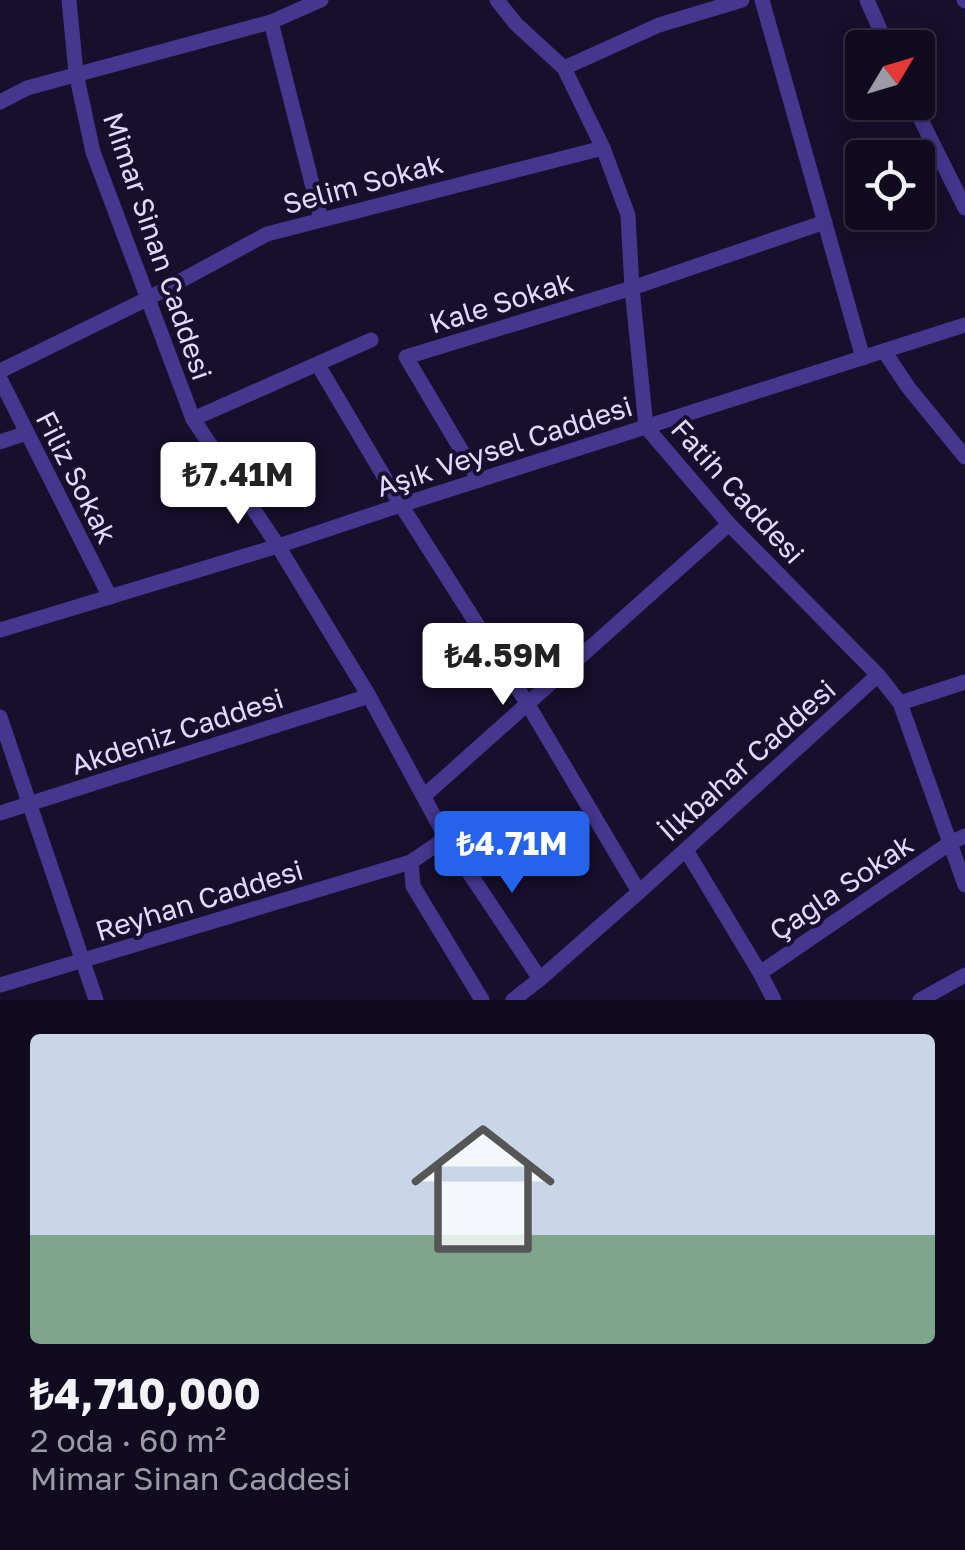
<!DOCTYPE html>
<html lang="tr">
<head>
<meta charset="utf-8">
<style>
	body { margin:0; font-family:"Golos Text",sans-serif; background:#1a1429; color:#f1f3f6; height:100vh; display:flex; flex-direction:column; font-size:38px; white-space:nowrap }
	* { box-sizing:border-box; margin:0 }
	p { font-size:32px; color:#9c9ba5 }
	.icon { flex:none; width:55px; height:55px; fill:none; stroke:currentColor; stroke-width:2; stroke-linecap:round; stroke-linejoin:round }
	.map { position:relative; height:1000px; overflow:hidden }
	.side { display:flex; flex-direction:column; background:#110b20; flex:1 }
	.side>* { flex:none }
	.needle { width:65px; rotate:52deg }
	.buttons { position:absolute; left:845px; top:30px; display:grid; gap:20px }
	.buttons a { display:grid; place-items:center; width:90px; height:90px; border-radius:10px; background:#110b20; box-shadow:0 5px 25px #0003,0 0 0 2px #302b3e; font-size:50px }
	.price { position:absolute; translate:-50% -85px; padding:0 22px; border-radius:10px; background:#fff; color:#222; font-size:32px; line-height:65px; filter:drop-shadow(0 2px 5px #0008) }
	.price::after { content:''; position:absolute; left:50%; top:60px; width:30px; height:22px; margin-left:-15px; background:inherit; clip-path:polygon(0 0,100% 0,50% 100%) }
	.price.current { background:#2563eb; color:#fff }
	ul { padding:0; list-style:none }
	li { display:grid; align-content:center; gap:20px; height:530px; padding:0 30px }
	li span { display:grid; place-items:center; height:310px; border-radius:10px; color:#555 }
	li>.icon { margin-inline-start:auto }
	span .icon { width:180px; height:180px; fill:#fffc; stroke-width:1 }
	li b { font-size:42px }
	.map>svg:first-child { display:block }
</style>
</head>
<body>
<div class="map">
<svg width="965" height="1000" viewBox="0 0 965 1000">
	<rect width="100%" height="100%" fill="#170f2b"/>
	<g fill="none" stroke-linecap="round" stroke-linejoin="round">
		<g stroke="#45368e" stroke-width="15">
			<path d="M69,0l7,73 17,79 100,267 85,127 91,150 77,142 -35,24 2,24 69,114"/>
			<path d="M497,0l19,24 48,44 39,80 25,67 4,73 14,139 83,97 149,151 22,28 65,182"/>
			<path d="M762,0l101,358"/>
			<path d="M867,0l21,48"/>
			<path d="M964,0l1,1"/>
			<path d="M564,68l95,-43 83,-25"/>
			<path d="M0,102l27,-14 244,-66"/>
			<path d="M912,102l53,106"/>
			<path d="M321,219l-50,-197 50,-22"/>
			<path d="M884,351l24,36 57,70"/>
			<path d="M318,365l83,140 126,198 112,189"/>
			<path d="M0,371l147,-72 120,-65 336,-86"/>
			<path d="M0,379l110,218"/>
			<path d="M193,419l178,-79"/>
			<path d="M0,442l27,-9"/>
			<path d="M479,480l-73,-123 226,-69 193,-66"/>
			<path d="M0,630l278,-84 123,-41 564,-180"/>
			<path d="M900,703l65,-21"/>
			<path d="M0,717l96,283"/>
			<path d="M424,796l305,-272"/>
			<path d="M0,813l369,-117"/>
			<path d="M446,838l94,141"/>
			<path d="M686,850l74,123 14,27"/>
			<path d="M760,973l190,-130 15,-7"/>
			<path d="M0,985l411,-123"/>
			<path d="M513,1000l27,-21 99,-87 239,-217"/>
			<path d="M920,1000l45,-25"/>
		</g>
	</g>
	<g text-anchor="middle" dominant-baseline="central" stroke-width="8" stroke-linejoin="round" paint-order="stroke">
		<g font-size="28" fill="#e2d9ff" stroke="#170f2b">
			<text transform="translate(363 183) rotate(-15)">Selim Sokak</text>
			<text transform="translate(158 246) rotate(71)">Mimar Sinan Caddesi</text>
			<text transform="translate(501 302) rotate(-17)">Kale Sokak</text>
			<text transform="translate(504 446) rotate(-18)">Aşık Veysel Caddesi</text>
			<text transform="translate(77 477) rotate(63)">Filiz Sokak</text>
			<text transform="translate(738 491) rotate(48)">Fatih Caddesi</text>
			<text transform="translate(177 731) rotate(-18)">Akdeniz Caddesi</text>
			<text transform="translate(747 760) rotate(-42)">İlkbahar Caddesi</text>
			<text transform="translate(841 887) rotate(-34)">Çağla Sokak</text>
			<text transform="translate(199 900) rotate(-17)">Reyhan Caddesi</text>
		</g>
	</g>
</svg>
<div class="buttons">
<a><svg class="needle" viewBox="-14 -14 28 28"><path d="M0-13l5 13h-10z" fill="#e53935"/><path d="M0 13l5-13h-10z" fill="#9c9ba5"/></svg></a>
<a><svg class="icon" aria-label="locate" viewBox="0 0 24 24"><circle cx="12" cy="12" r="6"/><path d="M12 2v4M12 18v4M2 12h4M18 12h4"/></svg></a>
</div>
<b class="price" style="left:238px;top:527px">₺7.41M</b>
<b class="price" style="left:503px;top:708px">₺4.59M</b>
<b class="price current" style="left:512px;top:896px">₺4.71M</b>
</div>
<section class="side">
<ul>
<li><span style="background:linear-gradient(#c9d6e8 65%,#7fa58c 0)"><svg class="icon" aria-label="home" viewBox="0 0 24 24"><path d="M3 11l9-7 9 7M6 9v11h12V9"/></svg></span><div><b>₺4,710,000</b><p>2 oda · 60 m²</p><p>Mimar Sinan Caddesi</p></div></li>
</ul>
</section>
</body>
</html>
